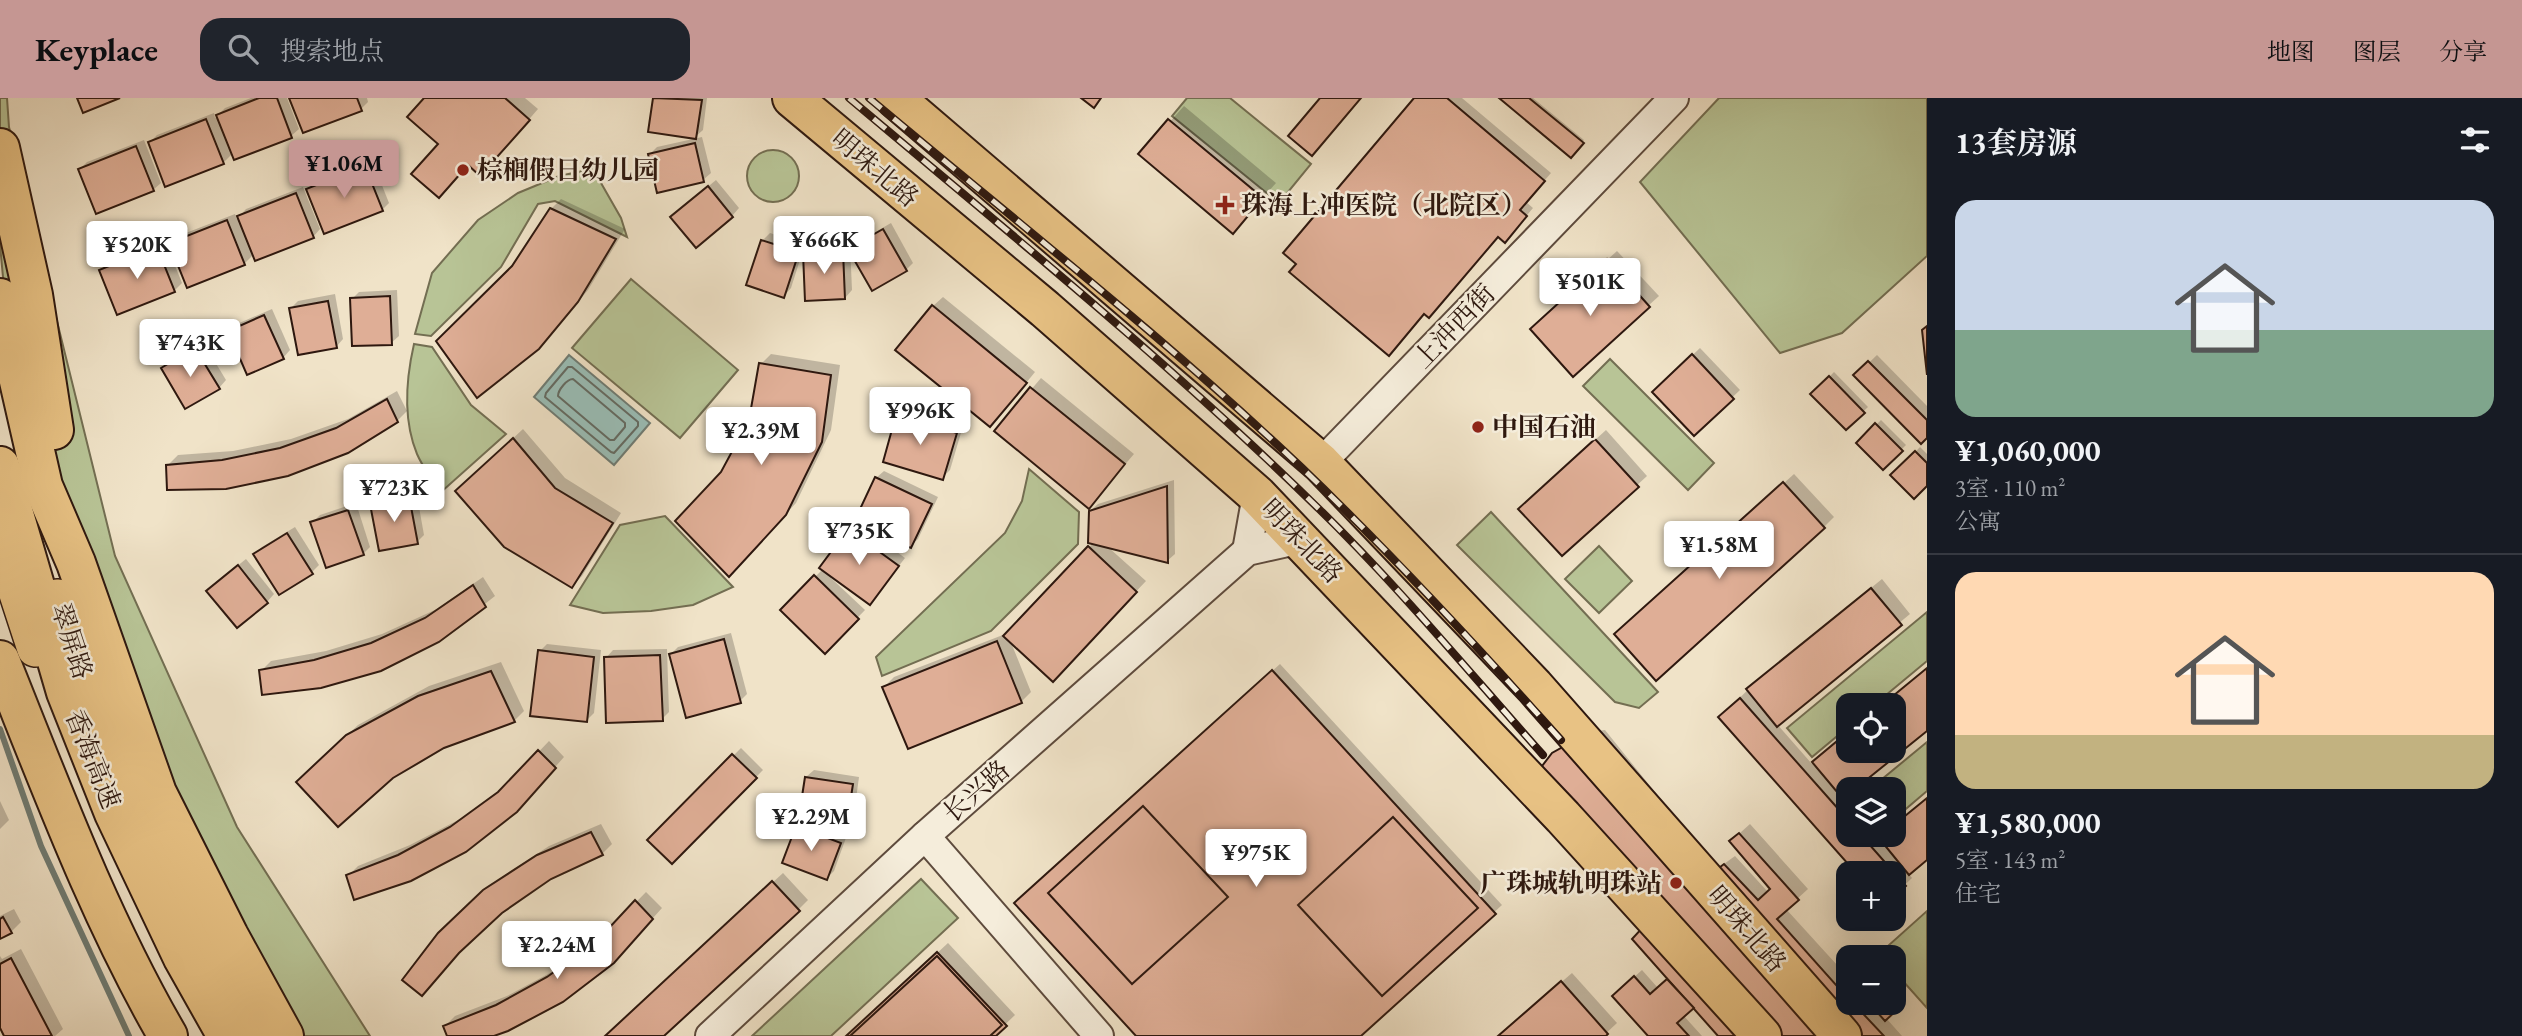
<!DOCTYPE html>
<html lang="zh">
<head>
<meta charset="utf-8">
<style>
	body { margin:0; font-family:"EB Garamond","Noto Serif SC",serif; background:#20242c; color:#f1f3f6; height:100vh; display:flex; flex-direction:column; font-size:26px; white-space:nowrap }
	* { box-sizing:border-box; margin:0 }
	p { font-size:23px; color:#9ea1a6 }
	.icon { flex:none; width:38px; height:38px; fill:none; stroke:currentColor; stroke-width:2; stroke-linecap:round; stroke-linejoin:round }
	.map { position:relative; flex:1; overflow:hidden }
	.details { display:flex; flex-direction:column; background:#171b24; width:595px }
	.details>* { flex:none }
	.tools { position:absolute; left:1836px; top:595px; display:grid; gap:14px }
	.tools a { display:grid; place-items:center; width:70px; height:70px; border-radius:14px; background:#171b24; box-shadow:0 7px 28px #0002; font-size:35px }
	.price { position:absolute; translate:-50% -60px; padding:0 16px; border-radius:7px; background:#fff; color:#222; font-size:23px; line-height:46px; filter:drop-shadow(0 2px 4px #0008) }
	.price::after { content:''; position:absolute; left:50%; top:42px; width:21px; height:16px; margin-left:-10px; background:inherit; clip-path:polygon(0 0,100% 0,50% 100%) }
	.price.active { background:#c59692; color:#111 }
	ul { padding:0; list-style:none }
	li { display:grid; align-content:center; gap:14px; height:371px; padding:0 28px }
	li+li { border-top:2px solid #363941 }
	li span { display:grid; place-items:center; height:217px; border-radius:21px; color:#555 }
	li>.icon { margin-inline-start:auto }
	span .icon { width:126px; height:126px; fill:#fffc; stroke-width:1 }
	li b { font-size:30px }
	h2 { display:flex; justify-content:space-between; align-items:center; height:84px; padding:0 28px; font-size:30px }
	header { display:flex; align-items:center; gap:42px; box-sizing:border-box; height:98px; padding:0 35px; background:#c59692; color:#111 }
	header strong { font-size:33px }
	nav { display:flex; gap:38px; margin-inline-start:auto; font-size:24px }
	.search { width:490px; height:63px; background:#20242c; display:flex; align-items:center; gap:18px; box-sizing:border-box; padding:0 24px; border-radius:21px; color:#9ea1a6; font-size:26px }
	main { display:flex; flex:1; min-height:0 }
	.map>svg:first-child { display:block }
</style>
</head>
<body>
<header>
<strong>Keyplace</strong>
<div class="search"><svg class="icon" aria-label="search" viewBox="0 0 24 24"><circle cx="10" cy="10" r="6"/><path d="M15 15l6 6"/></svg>搜索地点</div>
<nav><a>地图</a><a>图层</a><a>分享</a></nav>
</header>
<main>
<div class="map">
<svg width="1927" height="938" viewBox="0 0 1927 938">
	<rect width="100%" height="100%" fill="#f0e3c8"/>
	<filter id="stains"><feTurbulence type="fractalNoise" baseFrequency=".00286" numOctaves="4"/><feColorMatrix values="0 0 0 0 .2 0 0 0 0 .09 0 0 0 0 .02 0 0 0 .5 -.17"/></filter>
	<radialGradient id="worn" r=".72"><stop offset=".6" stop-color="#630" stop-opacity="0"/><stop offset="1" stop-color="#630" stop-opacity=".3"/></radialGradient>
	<g fill="#b8c496" stroke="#736e52" stroke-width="2">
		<path d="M0,0h7l2,29 106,429 122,271 133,209h-87l-127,-232 -151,-506 -5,-53z"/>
		<path d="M1187,0h43l81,66 -32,39 -107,-87z"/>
		<path d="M1719,0h208v158l-85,77 -62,20 -140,-171z"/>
		<circle cx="773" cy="78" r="26"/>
		<path d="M593,71l28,49 6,19 -72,-36 -17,3 -37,63 -70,69 -16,-2 17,-61 46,-53 40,-27 41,-17z"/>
		<path d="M631,181l107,91 -58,68 -108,-90z"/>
		<path d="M414,246l18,3 39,58 35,29 -66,59c-7,-13 -17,-25 -23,-39 -14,-34 -11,-75 -3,-110z"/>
		<path d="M1610,261l104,104 -26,27 -105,-104z"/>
		<path d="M1029,371l50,43 -1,32 -87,87 -109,45 -6,-19 129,-124 17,-32z"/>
		<path d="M1491,414l167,180 -19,16 -24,-6 -158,-157z"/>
		<path d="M665,418l68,71 -40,18 -42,6 -48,2 -33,-8 50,-80z"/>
		<path d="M1599,448l33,35 -33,32 -34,-34z"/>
		<path d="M1927,514v49l-53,44h-26v22l-36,30 -25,-29z"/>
		<path d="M1927,644v49l-33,28v-30h-24z"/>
		<path d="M921,781l37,39 -127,118h-79z"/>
		<path d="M1927,813v97l-33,-37v-14h-12l-3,-3z"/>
	</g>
	<path fill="#9abeb7" stroke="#6f7c74" stroke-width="2" d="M569,257l81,68 -36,42 -80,-68z"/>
	<g fill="#0003">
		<path d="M251,0h36l12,31 -8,7 -56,22 -2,-5 -10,10 -73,-21 7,-7 57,-22 1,5 10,-10z"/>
		<path d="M291,0h76l1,4 -7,7z"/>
		<path d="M426,0h99l13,11 -48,55 -22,-1 -28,-20z"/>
		<path d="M655,0h52l-4,32 -8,7 -45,-6z"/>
		<path d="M1416,0h46l89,75 -25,29 7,6 -21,25 -14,2 -73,78 -127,-49z"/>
		<path d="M1502,0h31l51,42 -13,15z"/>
		<path d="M1184,8l92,77 -43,48 -92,-77z"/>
		<path d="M702,39l9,36 -8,7 -53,-26 7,-7z"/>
		<path d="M144,42l17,43 -8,7 -73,-21 7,-7z"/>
		<path d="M372,62l17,43 -7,7 -74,-21 7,-7z"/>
		<path d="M716,82l23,28 -7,8 -52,-6z"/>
		<path d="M303,89l17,42 -7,8 -59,17 -10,10 -73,-21 7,-7 57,-22 2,5 9,-10z"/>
		<path d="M561,101l64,30 -37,61 -39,47 -36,-70 38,-58z"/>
		<path d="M891,125l22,40 -7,7 -55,-21 7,-7z"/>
		<path d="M770,135l35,11 -14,44 -7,8 -36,-12 15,-44z"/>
		<path d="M165,143l17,42 -8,8 -73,-21 7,-7z"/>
		<path d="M850,146l2,46 -7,8 -40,-44 8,-8z"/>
		<path d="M1617,153l42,45 -86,78 -31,-55z"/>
		<path d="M397,192l2,46 -8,7 -39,-44 7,-7z"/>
		<path d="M335,196l8,45 -7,8 -45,-39 7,-7z"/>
		<path d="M943,199l92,75 -35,43 -67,-109z"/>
		<path d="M272,211l18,41 -7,8 -53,-27 7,-7z"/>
		<path d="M203,244l23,38 -7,8 -56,-20 7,-7z"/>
		<path d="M1700,250l40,42 -46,44 -40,-42z"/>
		<path d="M771,256l69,11 -9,65 -35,73 -57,62 -16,-92 28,-52 10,-57z"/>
		<path d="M1877,257l50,51v29l-71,-60z"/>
		<path d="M1834,274l34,35 -22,21 -33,-34z"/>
		<path d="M1041,280l93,76 -36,42 -102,-65z"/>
		<path d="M397,293l10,20 -10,10 -228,67 -1,-23 10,-10 55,-4 58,-12 57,-20z"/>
		<path d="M905,311l58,17 -13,44 -8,8 -44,-62z"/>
		<path d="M1881,322l25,25 -23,23 -25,-25z"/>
		<path d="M523,331l42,49 56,35 -39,63 -10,10 -105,-105z"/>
		<path d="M1606,332l41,46 -85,78 -31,-55z"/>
		<path d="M1920,349l7,7v29l-34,-8z"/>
		<path d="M884,373l54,26 -20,42 -8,7 -51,-22 46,34 -35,45 -37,-27 -2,2 34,32 -40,41 -43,-41 41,-41 35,-47 18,-44z"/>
		<path d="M1794,376l40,43 -10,10 -198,98z"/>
		<path d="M1174,382l1,74 -8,7 -59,-14 38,34 -84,89 -52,-30 21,52 -10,10 -137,-15 10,-10 114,-44 85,-90 -3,-32 8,-7z"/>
		<path d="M416,392l8,45 -7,7 -45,-38 7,-7z"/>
		<path d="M356,405l14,44 -7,7 -51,-31 8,-8z"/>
		<path d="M295,429l24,38 -7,7 -57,-18 7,-7z"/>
		<path d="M246,461l28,35 -7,8 -51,-19z"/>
		<path d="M483,479l12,19 -57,45 -177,30 10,-10 55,-10 56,-17 55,-25z"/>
		<path d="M1882,481l28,35 -133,110 35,40 36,-31v18h46v-46h-12l45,-36v60l-75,60h-4v4l-6,5 6,7v30h27l4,4 4,-4h11v-10l33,-27v60l-19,15 4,5 -18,17v-22h-36l-138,-156 38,-37z"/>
		<path d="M731,535l16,61 -7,7 -69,-47 7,-7z"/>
		<path d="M547,546l54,6 -7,63 -8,8 -46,-70z"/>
		<path d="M667,551l2,63 -7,7 -56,-61 7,-8z"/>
		<path d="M501,564l23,49 -10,10 -71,26 -135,25 50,-47 71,-39z"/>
		<path d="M1280,566l222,241 -144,131h-219l-115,-140z"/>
		<path d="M1605,632l112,139 18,-13 33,36 4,-4 -41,-47 19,-17 58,65 -22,20 62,68v26h46v-18l12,13 -20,20 16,18h-181l-27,-30 -11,9 19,21h-52l-29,-47 21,-19 16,18 11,-10 -20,-54 -96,-169 11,-11 18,-11z"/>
		<path d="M549,643l15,16 -38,43 -116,79 -62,-3 10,-10 52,-21 52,-27 47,-35z"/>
		<path d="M741,650l22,22 -91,92 -22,-22z"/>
		<path d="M814,672l45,7 -5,37 -8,7 -40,-44z"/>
		<path d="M0,703l9,19 -9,9z"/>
		<path d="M804,721l43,16 -13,36 -7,7 -30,-51z"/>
		<path d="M601,726l11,20 -10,10 -52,23 -60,8 59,-39z"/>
		<path d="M783,775l25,27 -9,9 -138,127h-55z"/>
		<path d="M646,794l16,16 -38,42 -135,86h-40l-4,-10 10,-10 52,-20 52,-28 47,-35z"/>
		<path d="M14,811l7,13 -10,10 -11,5v-21z"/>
		<path d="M948,845l67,72 -22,21h-145z"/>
		<path d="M21,851l42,80 -8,7h-49l-6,-12v-68l2,3z"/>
		<path d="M1572,875l45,50 -14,13h-104z"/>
	</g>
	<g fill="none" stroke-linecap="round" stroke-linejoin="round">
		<g stroke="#646b63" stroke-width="2">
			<path d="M572,269l66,55v4l-24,27 -3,-1 -66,-55 1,-4 22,-26z"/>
			<path d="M573,281l52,44v4l-11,13h-4l-52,-44c0,-6 9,-17 15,-17z"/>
		</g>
		<path stroke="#6f7c74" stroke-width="6" d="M0,631l41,117 88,190"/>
	</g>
	<g fill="#dfae96" stroke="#2e180f" stroke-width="2">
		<path d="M77,0h43l-37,15z"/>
		<path d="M259,0h18l15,40 -58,22 -18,-45z"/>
		<path d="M289,0h68l5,13 -59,22z"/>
		<path d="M424,0h81l25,22 -50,56 -12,-11 -29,33 -28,-24 27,-30 -31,-27z"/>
		<path d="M653,0l49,2 -6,39 -48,-7z"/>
		<path d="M1081,0h20l-7,10z"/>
		<path d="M1320,0h41l-49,58 -24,-20z"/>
		<path d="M1414,0h33l98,83 -25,29 7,6 -22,27 -7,-6 -69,81 -5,-4 -35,42 -100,-84 7,-8 -13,-11z"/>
		<path d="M1499,0h30l55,45 -13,15z"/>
		<path d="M206,21l18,45 -59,23 -17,-45z"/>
		<path d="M1168,21l95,79 -30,36 -95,-80z"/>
		<path d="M695,45l9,39 -47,11 -9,-39z"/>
		<path d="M136,48l18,45 -58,23 -18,-45z"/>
		<path d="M365,68l18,45 -59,23 -18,-45z"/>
		<path d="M708,88l25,31 -37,31 -26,-31z"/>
		<path d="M296,95l18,45 -59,23 -18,-45z"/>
		<path d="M550,110l66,31 -38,63 -39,47 -62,49 -41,-57 76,-75z"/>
		<path d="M227,122l18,45 -58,23 -18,-45z"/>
		<path d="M883,131l24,42 -35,20 -24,-42z"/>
		<path d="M761,142l38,12 -15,46 -38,-13z"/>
		<path d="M157,149l18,45 -58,23 -18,-45z"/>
		<path d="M843,153l2,48 -40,2 -2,-48z"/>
		<path d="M1607,161l43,48 -77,70 -43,-48z"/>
		<path d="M390,198l2,49 -40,1 -2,-48z"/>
		<path d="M328,203l9,47 -39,7 -9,-47z"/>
		<path d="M932,207l95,78 -37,44 -95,-77z"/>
		<path d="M264,217l20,44 -37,16 -19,-44z"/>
		<path d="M1927,228v49l-5,-45z"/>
		<path d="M195,250l25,41 -35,20 -24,-41z"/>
		<path d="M1692,256l42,45 -40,37 -42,-44z"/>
		<path d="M1868,263l59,59v18l-6,6 -68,-69z"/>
		<path d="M759,265l72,12 -9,67 -36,73 -57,62 -54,-56 46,-49 28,-52z"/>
		<path d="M1829,278l36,37 -19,17 -36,-36z"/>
		<path d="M1030,289l95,77 -36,45 -95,-78z"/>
		<path d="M387,301l11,23 -50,31 -60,23 -62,13 -59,1 -1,-25 56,-5 58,-12 56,-20z"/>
		<path d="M896,317l61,18 -14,47 -60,-18z"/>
		<path d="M1875,325l28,28 -20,19 -27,-27z"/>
		<path d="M513,340l42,50 58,35 -41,65 -68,-41 -49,-56z"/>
		<path d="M1595,341l44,48 -77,69 -44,-47z"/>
		<path d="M1915,353l12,12v23l-13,13 -24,-24z"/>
		<path d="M875,379l57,27 -21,44 -57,-26z"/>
		<path d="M1783,384l42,46 -169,153 -42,-47z"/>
		<path d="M1167,388l1,77 -80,-20 1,-32z"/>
		<path d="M409,398l9,48 -39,7 -9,-47z"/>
		<path d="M348,412l16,45 -38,13 -16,-46z"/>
		<path d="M848,431l51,37 -29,39 -51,-37z"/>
		<path d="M287,435l26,41 -34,21 -26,-41z"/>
		<path d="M1088,448l49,46 -84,90 -50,-46z"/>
		<path d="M238,467l30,38 -31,25 -31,-37z"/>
		<path d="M814,477l45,44 -34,35 -45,-44z"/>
		<path d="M473,487l13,22 -47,35 -58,29 -60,17 -59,7 -3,-25 55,-10 57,-17 54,-25z"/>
		<path d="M1871,490l31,37 -125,102 -31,-38z"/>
		<path d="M724,541l17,64 -55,15 -17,-64z"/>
		<path d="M997,543l25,62 -114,46 -26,-62z"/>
		<path d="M538,552l56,7 -7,65 -57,-6z"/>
		<path d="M660,557l3,66 -57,2 -2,-66z"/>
		<path d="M1927,570v63l-72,58h-7v6l-5,4 -31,-37 36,-30v19h46v-46h-12z"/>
		<path d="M1272,572l224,244 -135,122h-225l-122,-133z"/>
		<path d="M491,573l24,51 -71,26 -51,30 -55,49 -42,-45 50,-47 72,-39z"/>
		<path d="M1740,600l108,122v15h13l45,51 -12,11v-24h-38l-138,-156z"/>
		<path d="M1570,645l136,135 18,-14 34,36 12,-11 -41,-48 10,-8 60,67 -22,19 67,75 4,-3v12h5l31,33h-166l-86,-97 14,-15 -107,-154 13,-17z"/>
		<path d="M538,652l18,18 -39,44 -51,40 -55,29 -57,19 -8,-25 52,-20 52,-28 48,-35z"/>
		<path d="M732,656l25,24 -85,86 -25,-24z"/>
		<path d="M805,679l48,7 -6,39 -48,-7z"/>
		<path d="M1927,700v62l-18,15 -31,-38 3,-2h13v-10z"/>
		<path d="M1143,708l85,91 -96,87 -84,-91z"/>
		<path d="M1393,719l85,91 -96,88 -84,-91z"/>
		<path d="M796,728l45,17 -14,37 -45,-17z"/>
		<path d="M591,734l12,23 -52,24 -49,34 -43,40 -37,43 -20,-16 36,-47 45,-43 54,-35z"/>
		<path d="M772,783l28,30 -136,125h-59z"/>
		<path d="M635,802l18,19 -39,44 -51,39 -55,29 -14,5h-47l-4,-10 53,-21 51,-28 49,-35z"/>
		<path d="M3,819l9,16 -12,6v-20z"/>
		<path d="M937,854l70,74 -11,10h-150z"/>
		<path d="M937,858l65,69 -12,11h-140z"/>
		<path d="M11,860l41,78h-48l-4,-8v-64z"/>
		<path d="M1634,878l16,18 17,-15 27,29 -17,15 12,13h-41l-36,-40z"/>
		<path d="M1561,883l47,53 -2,2h-108z"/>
		<path d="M1869,905h23l6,6 -13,12z"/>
	</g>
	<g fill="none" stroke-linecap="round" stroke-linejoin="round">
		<defs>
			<g id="minor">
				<path d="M1321,365l353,-365"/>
				<path d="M1247,453l10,-56"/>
				<path d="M925,738l174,200"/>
				<path d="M710,938l215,-200 322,-285 54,-12"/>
			</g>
			<g id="major">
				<path d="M0,444l35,107"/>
				<path d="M57,499l22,68 51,139 89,179 35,53"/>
			</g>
			<g id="highway">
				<path d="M792,0l253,211 212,186 306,322 199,219"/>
				<path d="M895,0l426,365 213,223 308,350"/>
				<path d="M0,50l33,147 21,135"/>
				<path d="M0,200l43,188 33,77 81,230 72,143 55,100"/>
				<path d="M0,368l66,226 48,121 69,145 44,78"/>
				<path d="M0,562c51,127 99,257 168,376"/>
			</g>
		</defs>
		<use href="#minor" stroke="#5e4b3d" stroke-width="32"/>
		<use href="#major" stroke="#2e180f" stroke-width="38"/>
		<use href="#highway" stroke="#2e180f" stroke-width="42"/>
		<use href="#minor" stroke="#f5eddb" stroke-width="28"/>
		<use href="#major" stroke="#e8c284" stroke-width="35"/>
		<use href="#highway" stroke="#e8c284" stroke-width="38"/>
		<defs>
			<g id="rail">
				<path d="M849,0c159,134 321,265 470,411 79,77 150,163 224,246"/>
				<path d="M869,0c145,122 295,239 432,369 91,87 176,179 260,273"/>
			</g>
		</defs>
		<use href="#rail" stroke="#2e180f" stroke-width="8"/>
		<use href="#rail" stroke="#f5eddb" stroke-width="5" stroke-dasharray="16" stroke-linecap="butt"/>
	</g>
	<g fill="#8f2418" stroke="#f5eddb" stroke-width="2.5">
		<circle cx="463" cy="72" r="7"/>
		<path d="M1221.5 96.5h7v7h7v7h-7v7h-7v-7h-7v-7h7z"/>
		<circle cx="1478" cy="329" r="7"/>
		<circle cx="1676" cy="785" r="7"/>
	</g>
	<g text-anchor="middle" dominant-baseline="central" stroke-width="5" stroke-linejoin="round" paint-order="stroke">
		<g font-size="26" fill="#2e180f" stroke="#f5eddb">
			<text transform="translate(875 70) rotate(40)">明珠北路</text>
			<text transform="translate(1454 228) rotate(-46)">上沖西街</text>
			<text transform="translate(1302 443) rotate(46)">明珠北路</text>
			<text transform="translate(72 543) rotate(72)">翠屏路</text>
			<text transform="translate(93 661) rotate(68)">香海高速</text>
			<text transform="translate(976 693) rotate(-41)">长兴路</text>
			<text transform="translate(1747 831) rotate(49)">明珠北路</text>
		</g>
		<g font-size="26" font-weight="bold" fill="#2e180f" stroke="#f5eddb" text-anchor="start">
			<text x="477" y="72">棕榈假日幼儿园</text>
			<text x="1241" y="107">珠海上冲医院（北院区）</text>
			<text x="1492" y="329">中国石油</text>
			<text x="1662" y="785" text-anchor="end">广珠城轨明珠站</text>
		</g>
	</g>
	<rect width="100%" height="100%" filter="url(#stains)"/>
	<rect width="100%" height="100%" fill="url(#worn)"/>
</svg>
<div class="tools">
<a><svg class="icon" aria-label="locate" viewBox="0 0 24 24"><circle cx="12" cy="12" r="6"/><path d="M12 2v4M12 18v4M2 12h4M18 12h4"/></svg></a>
<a><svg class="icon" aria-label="layers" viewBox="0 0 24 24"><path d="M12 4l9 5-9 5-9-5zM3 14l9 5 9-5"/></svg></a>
<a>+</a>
<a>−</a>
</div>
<b class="price active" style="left:344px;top:102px">¥1.06M</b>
<b class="price" style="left:824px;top:178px">¥666K</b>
<b class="price" style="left:137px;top:183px">¥520K</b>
<b class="price" style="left:1590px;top:220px">¥501K</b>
<b class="price" style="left:190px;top:281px">¥743K</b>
<b class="price" style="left:920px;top:349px">¥996K</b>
<b class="price" style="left:761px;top:369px">¥2.39M</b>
<b class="price" style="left:394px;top:426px">¥723K</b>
<b class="price" style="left:859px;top:469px">¥735K</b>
<b class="price" style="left:1719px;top:483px">¥1.58M</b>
<b class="price" style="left:811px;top:755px">¥2.29M</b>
<b class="price" style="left:1256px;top:791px">¥975K</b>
<b class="price" style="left:557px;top:883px">¥2.24M</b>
</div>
<section class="details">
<h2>13套房源<svg class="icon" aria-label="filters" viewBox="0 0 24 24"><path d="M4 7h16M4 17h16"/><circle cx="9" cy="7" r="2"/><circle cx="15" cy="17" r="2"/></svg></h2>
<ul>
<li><span style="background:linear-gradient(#c9d6e8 60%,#7fa58c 0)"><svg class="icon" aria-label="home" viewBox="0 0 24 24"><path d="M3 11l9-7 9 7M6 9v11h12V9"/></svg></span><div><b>¥1,060,000</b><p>3室 · 110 m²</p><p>公寓</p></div></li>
<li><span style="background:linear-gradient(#ffd9b3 75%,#c2b280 0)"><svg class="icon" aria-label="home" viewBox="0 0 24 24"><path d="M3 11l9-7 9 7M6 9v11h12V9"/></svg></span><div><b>¥1,580,000</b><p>5室 · 143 m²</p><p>住宅</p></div></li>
</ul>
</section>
</main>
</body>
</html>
